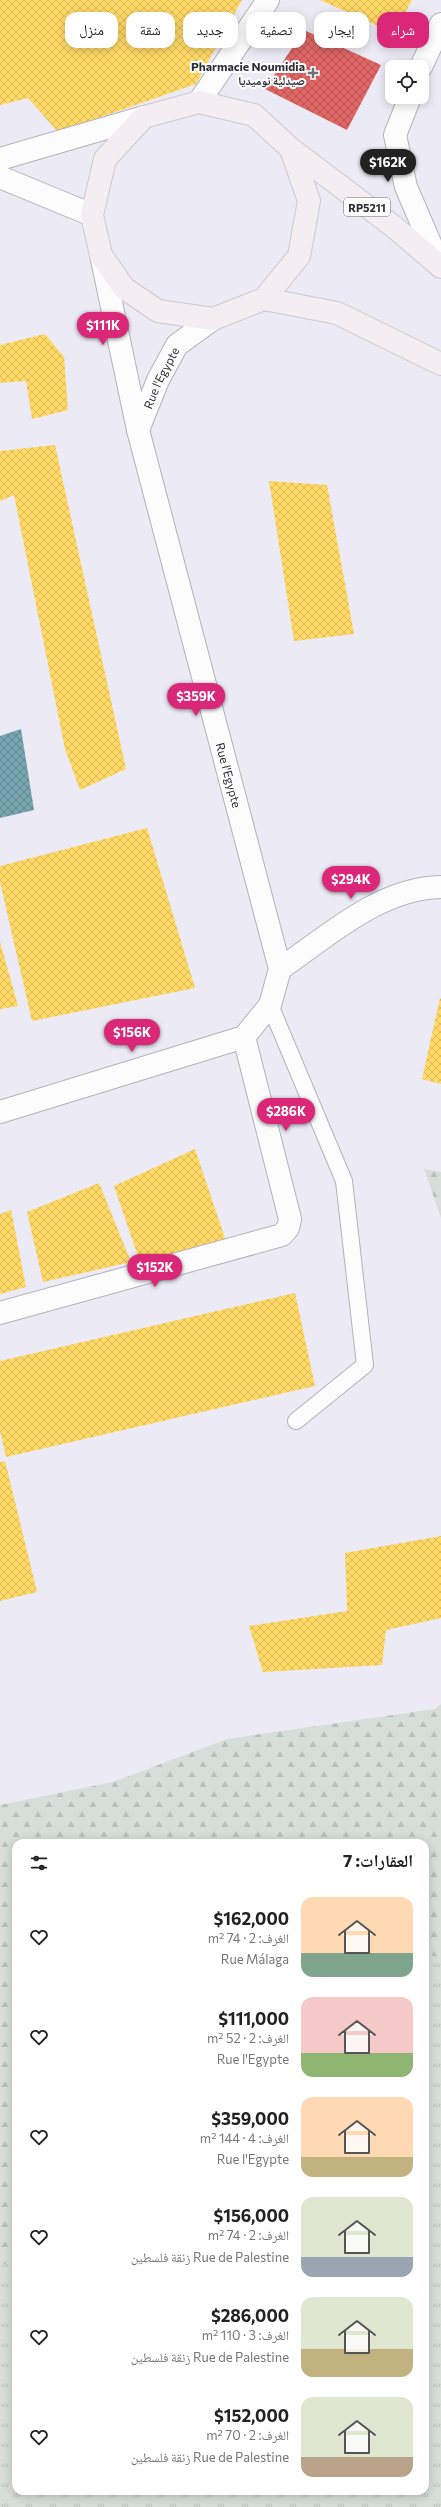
<!DOCTYPE html>
<html lang="ar">
<head>
<meta charset="utf-8">
<style>
	body { margin:0; font-family:Commissioner,"Noto Naskh Arabic",sans-serif; background:#f6f6f6; color:#222; direction:rtl; height:100vh; display:flex; flex-direction:column; font-size:15px; white-space:nowrap }
	* { box-sizing:border-box; margin:0 }
	p { font-size:13px; color:#767676 }
	.icon { flex:none; width:22px; height:22px; fill:none; stroke:currentColor; stroke-width:2; stroke-linecap:round; stroke-linejoin:round }
	.map { position:relative; flex:1; overflow:hidden; direction:ltr }
	.details { position:absolute; left:12px; top:1839px; width:417px; height:656px; display:flex; flex-direction:column; background:#fff; border-radius:12px; box-shadow:0 2px 10px #0003; direction:rtl }
	.details>* { flex:none }
	.banner { position:absolute; left:12px; top:12px; width:417px; height:36px; direction:rtl; display:flex; gap:8px }
	.buttons { position:absolute; left:385px; top:60px; display:grid; gap:8px }
	.buttons a { display:grid; place-items:center; width:44px; height:44px; border-radius:8px; background:#fff; box-shadow:0 2px 10px #0003; font-size:20px }
	.price { position:absolute; translate:-50% -34px; padding:0 9px; border-radius:14px; background:#db2777; color:#fff; font-size:13px; line-height:26px; filter:drop-shadow(0 1px 2px #0008) }
	.price::after { content:''; position:absolute; left:50%; top:24px; width:12px; height:9px; margin-left:-6px; background:inherit; clip-path:polygon(0 0,100% 0,50% 100%) }
	.price.current { background:#222; color:#fff }
	ul { padding:0; list-style:none }
	li { display:flex; align-items:center; gap:12px; height:100px; padding:0 16px }
	li span { display:grid; place-items:center; flex:none; width:112px; height:80px; border-radius:12px; color:#555 }
	li>.icon { margin-inline-start:auto }
	span .icon { width:48px; height:48px; fill:#fffc; stroke-width:1 }
	li b { font-size:17px }
	h2 { display:flex; justify-content:space-between; align-items:center; height:48px; padding:0 16px; font-size:17px }
	.chip { padding:0 14px; border-radius:12px; background:#fff; box-shadow:0 2px 10px #0003; font-size:14px; line-height:36px }
	.chip.current { background:#db2777; color:#fff }
	.map>svg:first-child { display:block }
</style>
</head>
<body>
<div class="map">
<svg width="441" height="2507" viewBox="0 0 441 2507">
	<defs>
		<pattern id="grass-tufts" width="24" height="20" patternUnits="userSpaceOnUse"><rect width="24" height="20" fill="#d7deda"/><path d="M3 7l-1-3M5 7V3M7 7l1-3M15 17l-1-3M17 17v-4M19 17l1-3" fill="none" stroke="#b9bfbc"/></pattern>
		<pattern id="forest-firs" width="22" height="20" patternUnits="userSpaceOnUse"><rect width="22" height="20" fill="#d7deda"/><path d="M5 1l3.5 6h-7zM16 11l3.5 6h-7z" fill="#b9bfbc"/></pattern>
		<pattern id="homes-cross-hatch" width="8" height="8" patternUnits="userSpaceOnUse"><rect width="8" height="8" fill="#ffd966"/><path d="M0 0l8 8M0 8l8-8" fill="none" stroke="#dbba59"/></pattern>
		<pattern id="shops-cross-hatch" width="8" height="8" patternUnits="userSpaceOnUse"><rect width="8" height="8" fill="#e06666"/><path d="M0 0l8 8M0 8l8-8" fill="none" stroke="#b65455"/></pattern>
		<pattern id="public-cross-hatch" width="8" height="8" patternUnits="userSpaceOnUse"><rect width="8" height="8" fill="#76a5af"/><path d="M0 0l8 8M0 8l8-8" fill="none" stroke="#61878f"/></pattern>
	</defs>
	<rect width="100%" height="100%" fill="#eceaf4"/>
	<path fill="url(#grass-tufts)" d="M425,1954l16,4v549h-441v-242l16,-4v230h409z"/>
	<g fill="url(#forest-firs)">
		<path d="M424,1169l17,3v46z"/>
		<path d="M441,1704v254l-16,-4v-111h-409v418l-16,4v-460l113,-23 114,-43 208,-30z"/>
	</g>
	<g fill="url(#homes-cross-hatch)">
		<path d="M0,0h242l-46,84 -138,48 -30,-34 -28,7z"/>
		<path d="M320,0h92l-18,33z"/>
		<path d="M45,334l19,23 4,53 -36,9 -6,-38 -26,2v-38z"/>
		<path d="M55,445l71,324 -46,21 -15,-41 -51,-254 -14,6v-50z"/>
		<path d="M269,481l58,4 27,149 -60,7z"/>
		<path d="M147,828l48,160 -163,33 -32,-139v-16z"/>
		<path d="M0,942l18,64 -18,3z"/>
		<path d="M440,998h1v86l-19,-5z"/>
		<path d="M195,1149l31,92 -86,21 -26,-76z"/>
		<path d="M99,1183l32,79 -88,20 -16,-70z"/>
		<path d="M11,1210l15,77 -26,7v-80z"/>
		<path d="M295,1293l20,93 -309,71 -6,-26v-70z"/>
		<path d="M5,1461l32,131 -37,9v-139z"/>
		<path d="M441,1536v82l-55,12 -4,35 -119,7 -14,-46 98,-15 -2,-58z"/>
	</g>
	<path fill="url(#shops-cross-hatch)" d="M304,30l77,35 -34,65 -82,-41z"/>
	<path fill="url(#public-cross-hatch)" d="M21,729l13,81 -34,8v-82z"/>
	<g fill="none" stroke-linecap="round" stroke-linejoin="round">
		<defs>
			<path id="service" d="M270,1005l74,176 21,184 -69,56"/>
			<g id="minor">
				<path d="M421,67l20,-43"/>
				<path d="M410,97l-15,38 11,52 34,79"/>
				<path d="M199,102l69,-102"/>
				<path id="s1" d="M138,430l20,-50 19,-35 36,-26"/>
				<path d="M280,969c48,-33 100,-81 161,-82"/>
				<path d="M0,1112l244,-75 26,-32 10,-36 -142,-539 -37,-175"/>
				<path d="M0,1313l282,-78 6,-7 2,-9 -46,-182"/>
			</g>
			<g id="tertiary">
				<path d="M0,159l144,-42"/>
				<path d="M0,177l92,38"/>
			</g>
			<g id="primary">
				<path d="M291,149l18,52 -10,55 -35,43 -51,20 -55,-8 -34,-23 -23,-33 -9,-40 13,-56 39,-42 55,-15 55,13 37,34 102,77 48,41"/>
				<path d="M264,299l73,14 104,51"/>
			</g>
		</defs>
		<use href="#service" stroke="#b3b2b9" stroke-width="18"/>
		<use href="#minor" stroke="#b3b2b9" stroke-width="24"/>
		<use href="#tertiary" stroke="#b3b2b9" stroke-width="24"/>
		<use href="#primary" stroke="#cacace" stroke-width="24"/>
		<use href="#service" stroke="#fcfcfd" stroke-width="16"/>
		<use href="#minor" stroke="#fcfcfd" stroke-width="22"/>
		<use href="#tertiary" stroke="#fcfcfd" stroke-width="22"/>
		<use href="#primary" stroke="#f4edf1" stroke-width="22"/>
	</g>
	<path fill="#706e76" stroke="#fff" stroke-width="1.5" d="M311 67h4v4h4v4h-4v4h-4v-4h-4v-4h4z"/>
	<g text-anchor="middle" dominant-baseline="central" stroke-width="4" stroke-linejoin="round" paint-order="stroke">
		<rect fill="#fff" stroke="#6c6b70" stroke-width="1" x="344" y="198" width="46" height="18" rx="3"/>
		<g font-size="11" font-weight="bold" fill="#2d2c32">
			<text x="367" y="207">RP5211</text>
		</g>
		<g font-size="12" font-weight="bold" fill="#2d2c32" stroke="#fff" text-anchor="end">
			<text x="305" y="66">Pharmacie Noumidia<tspan x="305" dy="14">صيدلية نوميديا</tspan></text>
		</g>
		<g font-size="12" fill="#2d2c32" stroke="#fff">
			<text stroke="none"><textPath href="#s1" startOffset="57">Rue l'Egypte</textPath></text>
			<text transform="translate(229 775) rotate(75)">Rue l'Egypte</text>
		</g>
	</g>
</svg>
<div class="buttons">
<a><svg class="icon" aria-label="locate" viewBox="0 0 24 24"><circle cx="12" cy="12" r="6"/><path d="M12 2v4M12 18v4M2 12h4M18 12h4"/></svg></a>
</div>
<b class="price current" style="left:388px;top:183px">$162K</b>
<b class="price" style="left:103px;top:346px">$111K</b>
<b class="price" style="left:196px;top:717px">$359K</b>
<b class="price" style="left:351px;top:900px">$294K</b>
<b class="price" style="left:132px;top:1053px">$156K</b>
<b class="price" style="left:286px;top:1132px">$286K</b>
<b class="price" style="left:155px;top:1288px">$152K</b>
<div class="banner">
<a class="chip current">شراء</a>
<a class="chip">إيجار</a>
<a class="chip">تصفية</a>
<a class="chip">جديد</a>
<a class="chip">شقة</a>
<a class="chip">منزل</a>
</div>
<section class="details">
<h2>العقارات: 7<svg class="icon" aria-label="filters" viewBox="0 0 24 24"><path d="M4 7h16M4 17h16"/><circle cx="9" cy="7" r="2"/><circle cx="15" cy="17" r="2"/></svg></h2>
<ul>
<li><span style="background:linear-gradient(#ffd9b3 70%,#7fa58c 0)"><svg class="icon" aria-label="home" viewBox="0 0 24 24"><path d="M3 11l9-7 9 7M6 9v11h12V9"/></svg></span><div><b>$162,000</b><p>الغرف: 2 · 74 m²</p><p>Rue Málaga</p></div><svg class="icon" aria-label="heart" viewBox="0 0 24 24"><path d="M12 20l-8-8c-3-5 5-10 8-4 3-6 11-1 8 4z"/></svg></li>
<li><span style="background:linear-gradient(#f6c9c9 70%,#8fb573 0)"><svg class="icon" aria-label="home" viewBox="0 0 24 24"><path d="M3 11l9-7 9 7M6 9v11h12V9"/></svg></span><div><b>$111,000</b><p>الغرف: 2 · 52 m²</p><p>Rue l'Egypte</p></div><svg class="icon" aria-label="heart" viewBox="0 0 24 24"><path d="M12 20l-8-8c-3-5 5-10 8-4 3-6 11-1 8 4z"/></svg></li>
<li><span style="background:linear-gradient(#ffd9b3 75%,#c2b280 0)"><svg class="icon" aria-label="home" viewBox="0 0 24 24"><path d="M3 11l9-7 9 7M6 9v11h12V9"/></svg></span><div><b>$359,000</b><p>الغرف: 4 · 144 m²</p><p>Rue l'Egypte</p></div><svg class="icon" aria-label="heart" viewBox="0 0 24 24"><path d="M12 20l-8-8c-3-5 5-10 8-4 3-6 11-1 8 4z"/></svg></li>
<li><span style="background:linear-gradient(#dfe7d0 75%,#9aa5b1 0)"><svg class="icon" aria-label="home" viewBox="0 0 24 24"><path d="M3 11l9-7 9 7M6 9v11h12V9"/></svg></span><div><b>$156,000</b><p>الغرف: 2 · 74 m²</p><p>Rue de Palestine زنقة فلسطين</p></div><svg class="icon" aria-label="heart" viewBox="0 0 24 24"><path d="M12 20l-8-8c-3-5 5-10 8-4 3-6 11-1 8 4z"/></svg></li>
<li><span style="background:linear-gradient(#dfe7d0 65%,#c2b280 0)"><svg class="icon" aria-label="home" viewBox="0 0 24 24"><path d="M3 11l9-7 9 7M6 9v11h12V9"/></svg></span><div><b>$286,000</b><p>الغرف: 3 · 110 m²</p><p>Rue de Palestine زنقة فلسطين</p></div><svg class="icon" aria-label="heart" viewBox="0 0 24 24"><path d="M12 20l-8-8c-3-5 5-10 8-4 3-6 11-1 8 4z"/></svg></li>
<li><span style="background:linear-gradient(#dfe7d0 75%,#b9a48a 0)"><svg class="icon" aria-label="home" viewBox="0 0 24 24"><path d="M3 11l9-7 9 7M6 9v11h12V9"/></svg></span><div><b>$152,000</b><p>الغرف: 2 · 70 m²</p><p>Rue de Palestine زنقة فلسطين</p></div><svg class="icon" aria-label="heart" viewBox="0 0 24 24"><path d="M12 20l-8-8c-3-5 5-10 8-4 3-6 11-1 8 4z"/></svg></li>
</ul>
</section>
</div>
</body>
</html>
